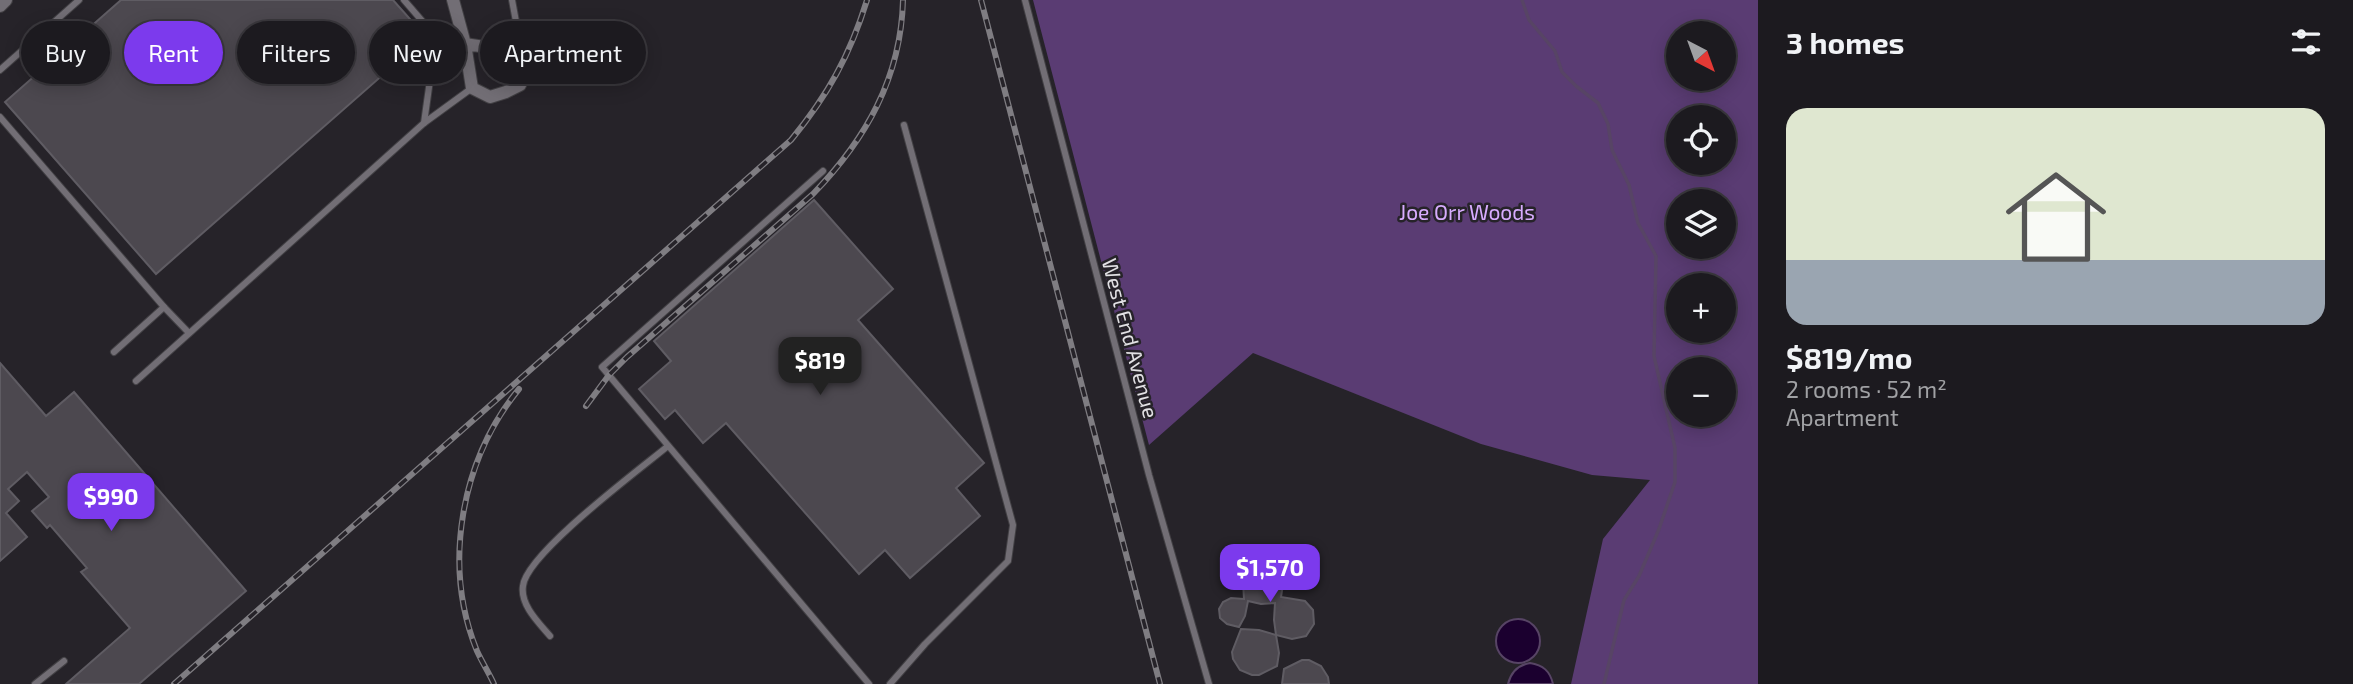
<!DOCTYPE html>
<html lang="en">
<head>
<meta charset="utf-8">
<style>
	body { margin:0; font-family:"Exo 2",sans-serif; background:#29272c; color:#f1f3f6; height:100vh; display:flex; flex-direction:column; font-size:26px; white-space:nowrap }
	* { box-sizing:border-box; margin:0 }
	p { font-size:23px; color:#a0a1a4 }
	.icon { flex:none; width:38px; height:38px; fill:none; stroke:currentColor; stroke-width:2; stroke-linecap:round; stroke-linejoin:round }
	.map { position:relative; flex:1; overflow:hidden }
	.sheet { display:flex; flex-direction:column; background:#1c1a1f; width:595px }
	.sheet>* { flex:none }
	.guide { position:absolute; left:21px; top:21px; width:665px; height:63px; display:flex; gap:14px }
	.needle { width:46px; rotate:139deg }
	.fabs { position:absolute; left:1666px; top:21px; display:grid; gap:14px }
	.fabs a { display:grid; place-items:center; width:70px; height:70px; border-radius:50%; background:#1c1a1f; box-shadow:0 4px 18px #0003,0 0 0 2px #3a383d; font-size:35px }
	.price { position:absolute; translate:-50% -60px; padding:0 16px; border-radius:14px; background:#7c3aed; color:#fff; font-size:23px; line-height:46px; filter:drop-shadow(0 2px 4px #0008) }
	.price::after { content:''; position:absolute; left:50%; top:42px; width:21px; height:16px; margin-left:-10px; background:inherit; clip-path:polygon(0 0,100% 0,50% 100%) }
	.price.current { background:#222; color:#fff }
	ul { padding:0; list-style:none }
	li { display:grid; align-content:center; gap:14px; height:371px; padding:0 28px }
	li+li { border-top:2px solid #3a383d }
	li span { display:grid; place-items:center; height:217px; border-radius:21px; color:#555 }
	li>.icon { margin-inline-start:auto }
	span .icon { width:126px; height:126px; fill:#fffc; stroke-width:1 }
	li b { font-size:30px }
	h2 { display:flex; justify-content:space-between; align-items:center; height:84px; padding:0 28px; font-size:30px }
	.chip { padding:0 24px; border-radius:32px; background:#1c1a1f; box-shadow:0 4px 18px #0003,0 0 0 2px #3a383d; font-size:24px; line-height:63px }
	.chip.current { background:#7c3aed; color:#fff }
	main { display:flex; flex:1; min-height:0 }
	.map>svg:first-child { display:block }
</style>
</head>
<body>
<main>
<div class="map">
<svg width="1758" height="684" viewBox="0 0 1758 684">
	<rect width="100%" height="100%" fill="#262329"/>
	<path fill="#5a3c73" fill-rule="evenodd" d="M1033,0h725v684h-187l32,-145 47,-59 -58,-5 -111,-31 -228,-91 -104,92zM1678,33h46v46h-46zM1678,117h46v46h-46zM1678,201h46v46h-46zM1678,285h46v46h-46zM1678,369h46v46h-46z"/>
	<g fill="#1b002f" stroke="#574465" stroke-width="2">
		<circle cx="1518" cy="641" r="22"/>
		<path d="M1530,663c13,2 20,8 23,21h-45c3,-12 10,-19 22,-21z"/>
	</g>
	<g fill="none" stroke-linecap="round" stroke-linejoin="round">
		<path stroke="#574465" stroke-width="3.5" d="M1522,0l7,20 26,31 7,21 14,14 22,17 10,21 4,26 17,35 9,38 18,33 -2,100 21,92v34l-16,47 -20,47 -15,24 -20,84"/>
	</g>
	<g fill="#4c484f" stroke="#5f5c63" stroke-width="2">
		<path d="M121,0h272l33,37 -270,237 -151,-172z"/>
		<path d="M814,200l79,89 -35,31 126,143 -28,25 24,28 -70,62 -25,-28 -26,24 -133,-151 -23,20 -28,-33 -10,9 -26,-30 32,-28 -17,-20z"/>
		<path d="M0,363l46,53 28,-24 172,199 -107,93h-73l64,-56 -49,-56 6,-4 -37,-43 -3,3 -15,-17 17,-14 -22,-25 -19,17 11,12 -13,12 21,24 -27,24z"/>
		<path d="M1263,564l11,3 5,5 4,12 -2,13 24,4 8,9 1,14 -8,12 -14,3 -16,-4 -2,-15 1,-17 -14,1 -13,-3 -3,15 -6,11 -12,-3 -7,-6 -1,-9 4,-7 8,-4 13,1 -1,-17 4,-11z"/>
		<path d="M1241,629l18,1 17,5 3,18 -2,13 -18,9h-7l-12,-5 -7,-11 -1,-7z"/>
		<path d="M1302,660h7l12,6 7,11 1,7h-47l2,-15z"/>
	</g>
	<g fill="none" stroke-linecap="round" stroke-linejoin="round">
		<defs>
			<g id="lane">
				<path d="M404,0l32,37 -12,86"/>
				<path d="M512,0l5,27"/>
				<path d="M1025,0l124,475 60,209"/>
				<path d="M0,70l79,-70"/>
				<path d="M0,117l164,190"/>
				<path d="M823,171l-221,196 267,317"/>
				<path d="M114,352l50,-45 25,26"/>
				<path d="M136,381l288,-258 48,-35"/>
				<path d="M550,636c-11,-13 -30,-31 -27,-50 3,-32 117,-117 145,-140"/>
				<path d="M35,684l29,-23"/>
				<path d="M890,684l35,-40 83,-83 5,-36 -109,-400"/>
			</g>
			<g id="street">
				<path d="M453,0l12,44 7,44 18,9 16,-5 14,-7 5,-14c-12,-24 -36,-23 -60,-27"/>
				<path d="M0,6l6,-6"/>
			</g>
		</defs>
		<use href="#lane" stroke="#424044" stroke-width="8"/>
		<use href="#street" stroke="#424044" stroke-width="14"/>
		<use href="#lane" stroke="#726e75" stroke-width="6"/>
		<use href="#street" stroke="#726e75" stroke-width="12"/>
		<defs>
			<g id="rail">
				<path d="M981,0l179,684"/>
				<path d="M586,406l23,-31 18,-18 186,-163c53,-55 88,-116 90,-194"/>
				<path d="M174,684l617,-544c37,-45 59,-85 76,-140"/>
				<path d="M494,684c-5,-11 -12,-22 -17,-33 -35,-86 -16,-191 42,-262"/>
			</g>
		</defs>
		<use href="#rail" stroke="#7f7d82" stroke-width="6"/>
		<use href="#rail" stroke="#262329" stroke-width="3.5" stroke-dasharray="10" stroke-linecap="butt"/>
	</g>
	<g text-anchor="middle" dominant-baseline="central" stroke-width="5" stroke-linejoin="round" paint-order="stroke">
		<g font-size="21" fill="#d7acfe" stroke="#262329">
			<text x="1467" y="211">Joe Orr Woods</text>
		</g>
		<g font-size="21" fill="#e2e1e4" stroke="#262329">
			<text transform="translate(1131 338) rotate(75)">West End Avenue</text>
		</g>
	</g>
</svg>
<div class="fabs">
<a><svg class="needle" viewBox="-14 -14 28 28"><path d="M0-13l5 13h-10z" fill="#e53935"/><path d="M0 13l5-13h-10z" fill="#a0a1a4"/></svg></a>
<a><svg class="icon" aria-label="locate" viewBox="0 0 24 24"><circle cx="12" cy="12" r="6"/><path d="M12 2v4M12 18v4M2 12h4M18 12h4"/></svg></a>
<a><svg class="icon" aria-label="layers" viewBox="0 0 24 24"><path d="M12 4l9 5-9 5-9-5zM3 14l9 5 9-5"/></svg></a>
<a>+</a>
<a>−</a>
</div>
<b class="price current" style="left:820px;top:397px">$819</b>
<b class="price" style="left:111px;top:533px">$990</b>
<b class="price" style="left:1270px;top:604px">$1,570</b>
<div class="guide">
<a class="chip">Buy</a>
<a class="chip current">Rent</a>
<a class="chip">Filters</a>
<a class="chip">New</a>
<a class="chip">Apartment</a>
</div>
</div>
<section class="sheet">
<h2>3 homes<svg class="icon" aria-label="filters" viewBox="0 0 24 24"><path d="M4 7h16M4 17h16"/><circle cx="9" cy="7" r="2"/><circle cx="15" cy="17" r="2"/></svg></h2>
<ul>
<li><span style="background:linear-gradient(#dfe7d0 70%,#9aa5b1 0)"><svg class="icon" aria-label="home" viewBox="0 0 24 24"><path d="M3 11l9-7 9 7M6 9v11h12V9"/></svg></span><div><b>$819/mo</b><p>2 rooms · 52 m²</p><p>Apartment</p></div></li>
</ul>
</section>
</main>
</body>
</html>
